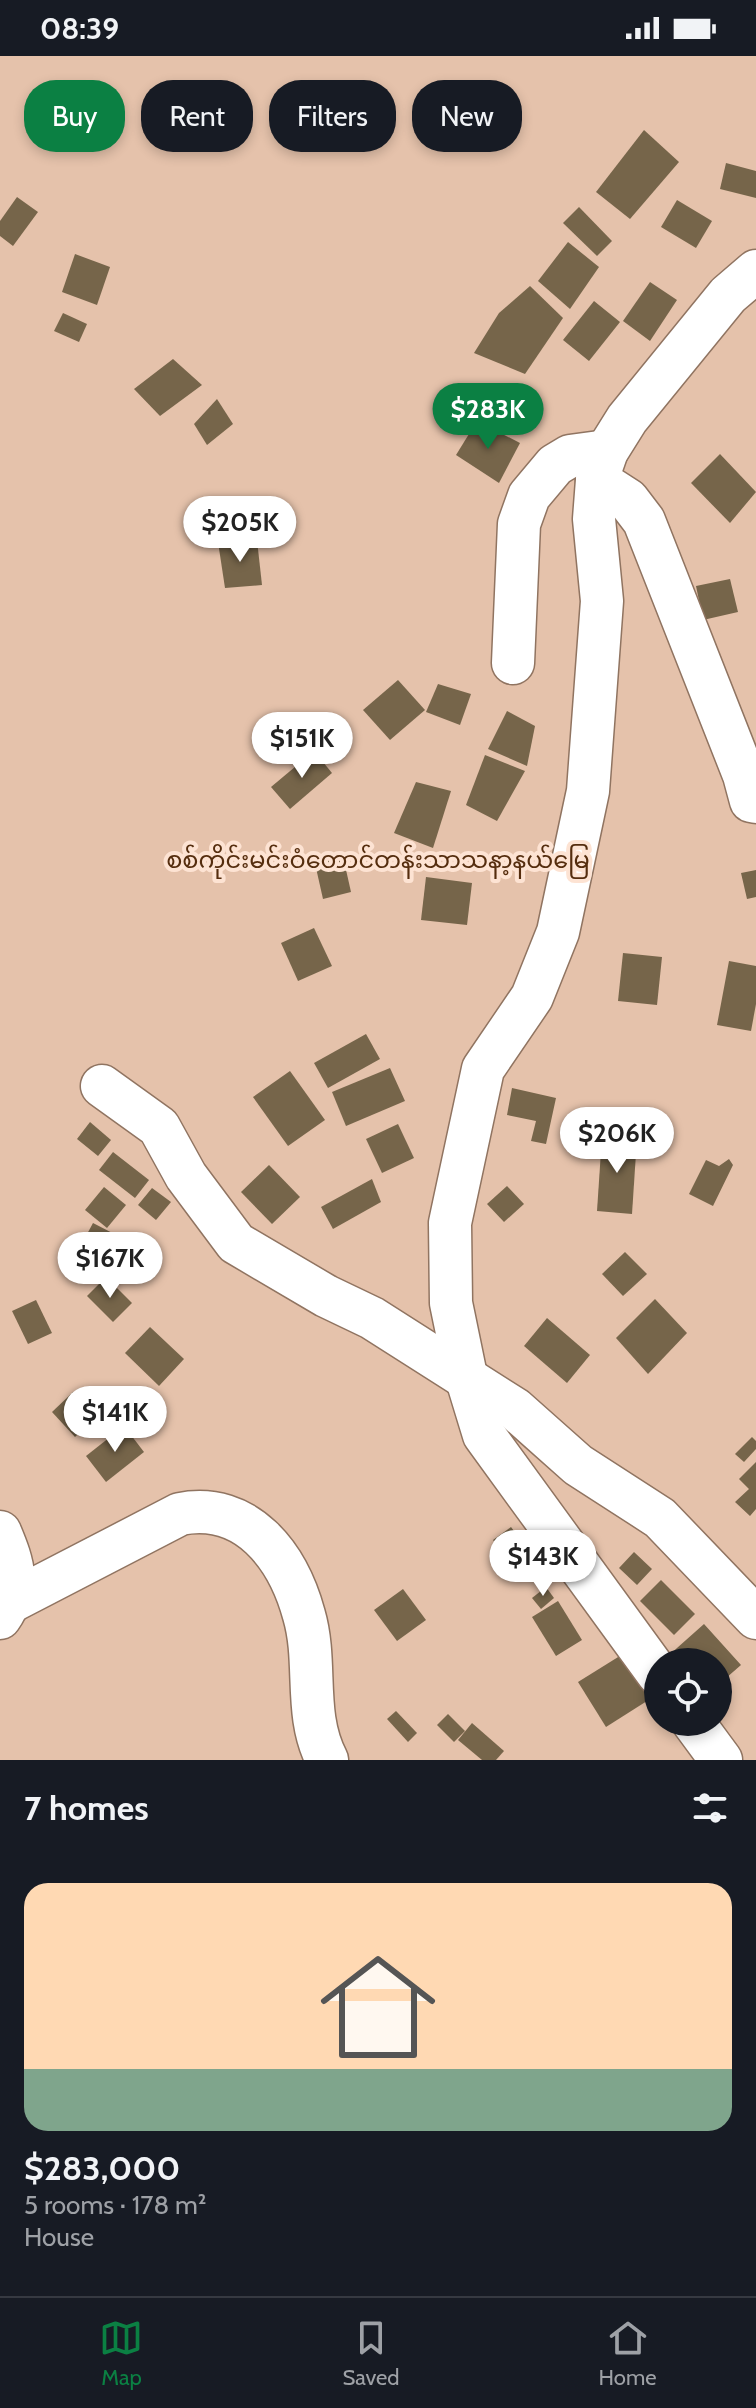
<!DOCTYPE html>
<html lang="en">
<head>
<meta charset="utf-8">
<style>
	body { margin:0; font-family:Cabin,"Noto Sans Myanmar",sans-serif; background:#242831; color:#f1f3f6; height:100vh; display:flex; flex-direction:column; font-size:30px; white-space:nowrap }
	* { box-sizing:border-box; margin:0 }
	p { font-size:26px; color:#9ea1a6 }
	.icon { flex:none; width:44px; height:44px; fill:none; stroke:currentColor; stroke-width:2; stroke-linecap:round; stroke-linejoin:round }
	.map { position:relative; height:1704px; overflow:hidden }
	.panel { display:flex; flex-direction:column; background:#171b24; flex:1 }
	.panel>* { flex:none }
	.hud { position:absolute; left:24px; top:24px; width:708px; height:72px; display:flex; gap:16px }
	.controls { position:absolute; left:644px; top:1592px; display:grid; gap:16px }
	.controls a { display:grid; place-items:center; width:88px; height:88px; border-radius:50%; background:#171b24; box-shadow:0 4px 12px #0003; font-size:40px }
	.price { position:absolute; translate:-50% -68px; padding:0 18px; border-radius:28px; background:#fff; color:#222; font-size:26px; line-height:52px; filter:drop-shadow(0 2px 4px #0008) }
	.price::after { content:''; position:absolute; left:50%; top:48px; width:24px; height:18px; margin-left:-12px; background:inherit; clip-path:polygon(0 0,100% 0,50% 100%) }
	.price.active { background:#0b8043; color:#fff }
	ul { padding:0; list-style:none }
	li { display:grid; align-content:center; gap:16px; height:424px; padding:0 24px }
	li span { display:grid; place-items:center; height:248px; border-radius:24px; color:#555 }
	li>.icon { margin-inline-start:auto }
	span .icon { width:144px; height:144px; fill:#fffc; stroke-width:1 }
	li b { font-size:34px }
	h2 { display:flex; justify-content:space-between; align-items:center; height:96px; padding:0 24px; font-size:34px }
	.chip { padding:0 28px; border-radius:32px; background:#171b24; box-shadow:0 4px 12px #0003; font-size:28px; line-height:72px }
	.chip.active { background:#0b8043; color:#fff }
	.status { display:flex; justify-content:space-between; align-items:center; height:56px; padding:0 40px; background:#171b24; direction:ltr }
	.status svg { height:22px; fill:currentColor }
	.menu { display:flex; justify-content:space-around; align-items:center; height:112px; border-top:2px solid #363941; background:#171b24; font-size:22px; color:#9ea1a6 }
	.menu a { display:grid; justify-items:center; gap:4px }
	.menu .active { color:#0b8043 }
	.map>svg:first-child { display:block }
</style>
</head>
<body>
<div class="status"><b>08:39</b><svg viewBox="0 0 49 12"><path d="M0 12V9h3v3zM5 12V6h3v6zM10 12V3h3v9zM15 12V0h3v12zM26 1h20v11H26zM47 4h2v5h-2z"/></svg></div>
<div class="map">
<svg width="756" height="1704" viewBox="0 0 756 1704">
	<rect width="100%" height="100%" fill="#fde3d3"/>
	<path fill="#e5c2ab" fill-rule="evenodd" d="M0,0h756v1704h-756zM658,1606h60v60h-60z"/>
	<g fill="#76654a">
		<path d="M644,74l35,32 -49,57 -34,-27z"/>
		<path d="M726,107l30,8v27l-36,-9z"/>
		<path d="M17,141l21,15 -25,34 -13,-10v-15z"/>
		<path d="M677,144l35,21 -16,27 -35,-21z"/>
		<path d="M579,151l33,34 -15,15 -34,-33z"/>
		<path d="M568,186l31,25 -29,42 -32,-28z"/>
		<path d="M75,198l35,13 -13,38 -35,-13z"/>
		<path d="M650,226l27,18 -27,41 -27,-20z"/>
		<path d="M530,230l33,32 -38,56 -51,-21 25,-40z"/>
		<path d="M594,245l26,21 -31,39 -26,-21z"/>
		<path d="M63,257l24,11 -8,18 -25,-11z"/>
		<path d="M173,303l29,26 -42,31 -26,-27z"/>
		<path d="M217,343l16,25 -26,21 -13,-21z"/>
		<path d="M477,365l43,22 -21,40 -43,-28z"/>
		<path d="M720,398l36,38 -26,31 -39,-40z"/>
		<path d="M257,484l5,45 -37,3 -7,-46z"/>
		<path d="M730,523l8,33 -35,8 -7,-34z"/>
		<path d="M398,624l27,30 -35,30 -27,-30z"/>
		<path d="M438,628l33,10 -11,31 -34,-13z"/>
		<path d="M507,655l28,15 -8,40 -39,-17z"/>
		<path d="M314,695l18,22 -42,36 -19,-22z"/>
		<path d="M485,699l40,16 -28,50 -31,-16z"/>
		<path d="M416,726l35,9 -18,57 -39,-15z"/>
		<path d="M342,796l9,40 -28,7 -9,-40z"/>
		<path d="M756,814v27l-9,2 -6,-26z"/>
		<path d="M426,821l46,6 -5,42 -46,-5z"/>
		<path d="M314,872l18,38 -34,15 -17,-38z"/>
		<path d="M623,897l39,4 -5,48 -39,-4z"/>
		<path d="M729,905l27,5v38l-5,27 -34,-6z"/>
		<path d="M366,978l14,25 -52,29 -14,-25z"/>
		<path d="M390,1012l15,33 -59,25 -14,-34z"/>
		<path d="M290,1015l35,49 -37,26 -35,-49z"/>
		<path d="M512,1032l44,10 -10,46 -15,-3 5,-20 -29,-6z"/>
		<path d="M90,1066l21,18 -13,16 -21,-17z"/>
		<path d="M398,1068l16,34 -32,15 -16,-34z"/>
		<path d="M602,1080l35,2 -5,76 -35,-3z"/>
		<path d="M113,1096l36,28 -14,18 -36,-28z"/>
		<path d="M729,1103l4,6 -20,41 -24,-12 17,-34 13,6z"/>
		<path d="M269,1109l31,32 -28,27 -31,-32z"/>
		<path d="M372,1123l9,23 -48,27 -12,-22z"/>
		<path d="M507,1130l17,18 -20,18 -17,-18z"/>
		<path d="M104,1131l22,18 -19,23 -22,-18z"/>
		<path d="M152,1132l19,14 -15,18 -18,-15z"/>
		<path d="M93,1167l29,15 -14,26 -29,-15z"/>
		<path d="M625,1196l22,22 -24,22 -21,-22z"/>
		<path d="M106,1221l26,26 -19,19 -26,-26z"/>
		<path d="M655,1243l32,34 -39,41 -32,-36z"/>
		<path d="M36,1244l16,33 -24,11 -16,-33z"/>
		<path d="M547,1262l43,37 -23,28 -43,-37z"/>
		<path d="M150,1271l34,32 -25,27 -34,-33z"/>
		<path d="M73,1336l23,25 -21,20 -23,-25z"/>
		<path d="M124,1370l20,26 -38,30 -20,-26z"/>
		<path d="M752,1381l4,4v8l-12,13 -9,-8z"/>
		<path d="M756,1406v47l-6,7 -15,-14 14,-13 -10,-10z"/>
		<path d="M511,1471l6,8 -9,7 11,14 -6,5 4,6 -10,8 -13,-18 7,-6 -8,-11z"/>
		<path d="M634,1496l18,17 -15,16 -18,-17z"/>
		<path d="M661,1524l34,34 -21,21 -34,-34z"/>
		<path d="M546,1531l8,11 -13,11 -9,-11z"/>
		<path d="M403,1533l23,31 -29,21 -23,-31z"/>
		<path d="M558,1545l24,39 -26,16 -24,-39z"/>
		<path d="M704,1568l37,41 -23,20v-23h-44l-6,-6z"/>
		<path d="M631,1593l27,45 -52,33 -28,-45z"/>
		<path d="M396,1655l21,22 -9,9 -21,-23z"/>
		<path d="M448,1658l17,17 -11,11 -17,-17z"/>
		<path d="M472,1667l32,28 -8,9h-14l-24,-20z"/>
	</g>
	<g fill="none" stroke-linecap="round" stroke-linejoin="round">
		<defs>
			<g id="minor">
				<path d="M597,424l31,20 16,21 100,254 7,26 5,1"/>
				<path d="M513,607l6,-139 10,-28 26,-31 15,-9 37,-5"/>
				<path d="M102,1030l57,41 27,49 50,67 90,53 46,22 143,91 63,56 82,53 96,100"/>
				<path d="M0,1476c14,33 21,55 0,86"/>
				<path d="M12,1545l168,-87c67,-13 108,42 124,101 14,48 -1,99 23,145"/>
				<path d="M658,1618l-174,-239 -18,-59 -15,-73 -1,-80 33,-154 49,-72 26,-65 30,-141 14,-190 -8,-82 3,-39 10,-29 20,-32 101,-124 28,-24"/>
				<path d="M693,1666l28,38"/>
			</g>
		</defs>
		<use href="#minor" stroke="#907461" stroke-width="45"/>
		<use href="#minor" stroke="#fff" stroke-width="42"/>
	</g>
	<g text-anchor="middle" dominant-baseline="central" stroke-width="8" stroke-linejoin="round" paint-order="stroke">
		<g font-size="24" fill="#552d0e" stroke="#fde3d3">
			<text x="378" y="803">စစ်ကိုင်းမင်းဝံတောင်တန်းသာသနာ့နယ်မြေ</text>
		</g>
	</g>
</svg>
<div class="controls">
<a><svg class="icon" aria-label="locate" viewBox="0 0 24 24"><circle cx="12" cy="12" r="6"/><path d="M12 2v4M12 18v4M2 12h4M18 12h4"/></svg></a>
</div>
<b class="price active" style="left:488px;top:395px">$283K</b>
<b class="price" style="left:240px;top:508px">$205K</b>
<b class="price" style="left:302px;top:724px">$151K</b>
<b class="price" style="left:617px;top:1119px">$206K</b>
<b class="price" style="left:110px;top:1244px">$167K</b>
<b class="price" style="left:115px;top:1398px">$141K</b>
<b class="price" style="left:543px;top:1542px">$143K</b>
<div class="hud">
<a class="chip active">Buy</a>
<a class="chip">Rent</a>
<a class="chip">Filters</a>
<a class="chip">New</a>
</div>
</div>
<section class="panel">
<h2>7 homes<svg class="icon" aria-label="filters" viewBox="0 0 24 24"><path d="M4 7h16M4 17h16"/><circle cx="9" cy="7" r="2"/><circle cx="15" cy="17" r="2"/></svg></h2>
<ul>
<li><span style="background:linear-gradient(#ffd9b3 75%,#7fa58c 0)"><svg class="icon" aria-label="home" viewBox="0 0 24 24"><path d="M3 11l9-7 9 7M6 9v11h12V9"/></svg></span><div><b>$283,000</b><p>5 rooms · 178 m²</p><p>House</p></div></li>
</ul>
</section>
<nav class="menu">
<a class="active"><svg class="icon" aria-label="map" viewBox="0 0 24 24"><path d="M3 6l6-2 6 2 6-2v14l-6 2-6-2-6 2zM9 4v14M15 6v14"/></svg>Map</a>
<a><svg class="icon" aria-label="saved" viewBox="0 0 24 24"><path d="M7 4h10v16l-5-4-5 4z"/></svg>Saved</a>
<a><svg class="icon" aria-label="home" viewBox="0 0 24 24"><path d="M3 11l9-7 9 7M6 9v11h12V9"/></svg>Home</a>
</nav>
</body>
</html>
